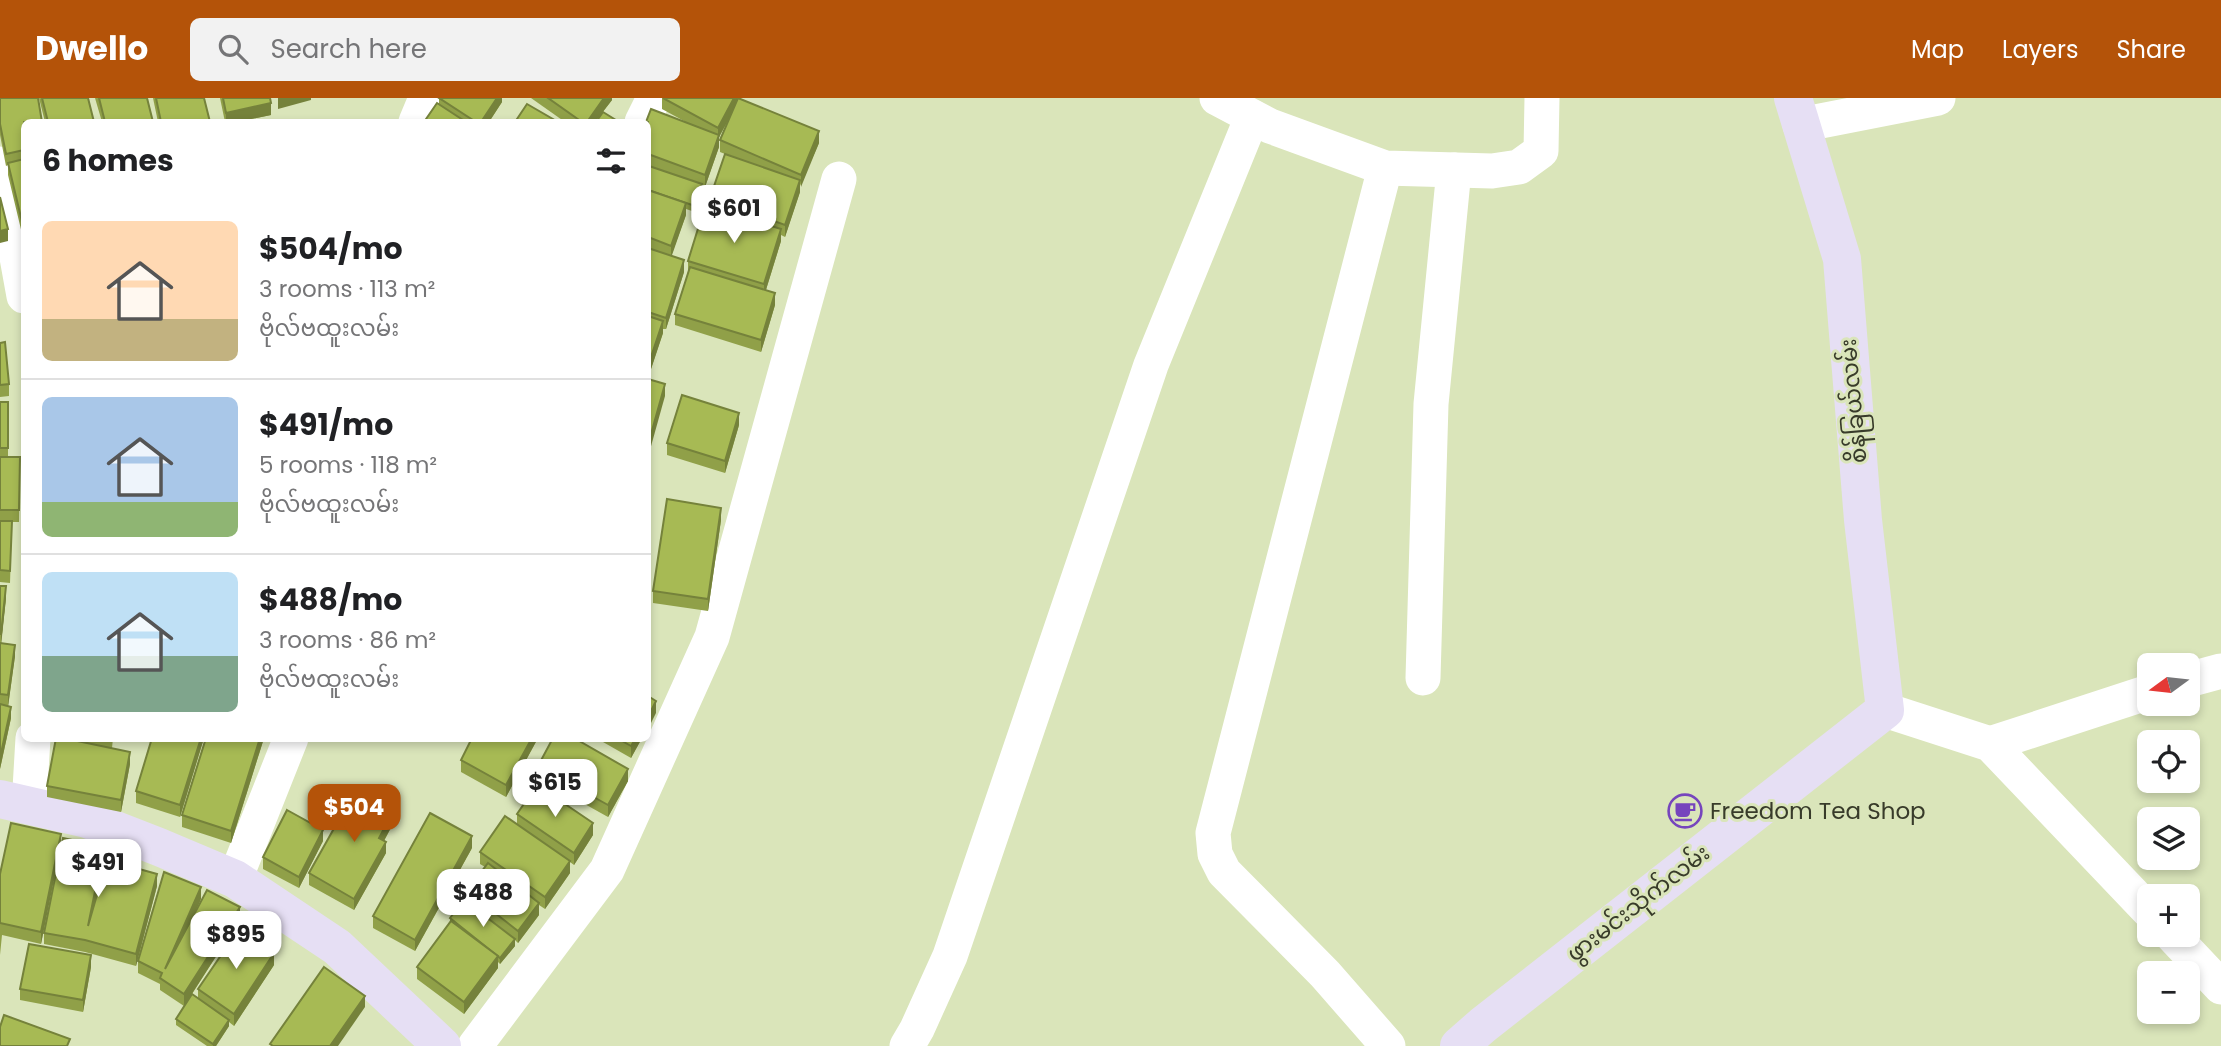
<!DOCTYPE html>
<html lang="en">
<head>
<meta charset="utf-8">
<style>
	body { margin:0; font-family:Poppins,"Noto Sans Myanmar",sans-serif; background:#f2f2f2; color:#202124; height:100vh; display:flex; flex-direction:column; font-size:26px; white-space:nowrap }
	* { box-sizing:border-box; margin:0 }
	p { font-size:23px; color:#757577 }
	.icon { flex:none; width:38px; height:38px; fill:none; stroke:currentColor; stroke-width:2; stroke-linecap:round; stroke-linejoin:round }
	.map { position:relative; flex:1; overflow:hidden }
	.details { position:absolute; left:21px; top:21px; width:630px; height:623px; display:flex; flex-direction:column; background:#fff; border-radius:10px; box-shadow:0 4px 10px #0003 }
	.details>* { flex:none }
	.needle { width:46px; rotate:255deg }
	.buttons { position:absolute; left:2137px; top:555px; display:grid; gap:14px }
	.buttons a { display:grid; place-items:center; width:63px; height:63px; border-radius:10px; background:#fff; box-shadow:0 4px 10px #0003; font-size:35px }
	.price { position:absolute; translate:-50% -60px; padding:0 16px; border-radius:14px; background:#fff; color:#222; font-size:23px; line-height:46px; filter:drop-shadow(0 2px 4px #0008) }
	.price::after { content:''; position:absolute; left:50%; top:42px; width:21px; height:16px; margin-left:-10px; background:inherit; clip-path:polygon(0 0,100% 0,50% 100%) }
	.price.on { background:#b45309; color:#fff }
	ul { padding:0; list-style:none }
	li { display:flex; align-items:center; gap:21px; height:175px; padding:0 21px }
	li+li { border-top:2px solid #e0e0e0 }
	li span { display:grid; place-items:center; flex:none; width:196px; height:140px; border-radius:10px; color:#555 }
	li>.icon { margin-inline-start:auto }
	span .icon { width:84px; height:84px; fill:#fffc; stroke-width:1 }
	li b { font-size:30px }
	h2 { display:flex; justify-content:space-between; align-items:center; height:84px; padding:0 21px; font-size:30px }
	header { display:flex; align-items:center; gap:42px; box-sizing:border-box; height:98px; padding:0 35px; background:#b45309; color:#fff }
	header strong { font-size:33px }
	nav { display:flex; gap:38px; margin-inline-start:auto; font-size:24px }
	.search { width:490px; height:63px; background:#f2f2f2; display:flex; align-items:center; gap:18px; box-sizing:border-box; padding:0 24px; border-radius:10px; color:#757577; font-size:26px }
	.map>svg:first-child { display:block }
</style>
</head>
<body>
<header>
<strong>Dwello</strong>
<div class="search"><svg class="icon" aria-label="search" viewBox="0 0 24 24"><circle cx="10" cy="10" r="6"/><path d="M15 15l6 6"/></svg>Search here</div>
<nav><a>Map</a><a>Layers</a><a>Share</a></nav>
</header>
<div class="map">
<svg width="2221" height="948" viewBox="0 0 2221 948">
	<rect width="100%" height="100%" fill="#dae5ba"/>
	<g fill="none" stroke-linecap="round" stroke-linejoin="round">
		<g stroke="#fff" stroke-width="35">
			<path d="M1217,0l53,28 115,42 107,3 27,-4 22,-16 1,-53"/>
			<path d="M416,24l10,-24"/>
			<path d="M642,24l12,-24"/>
			<path d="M1800,27l138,-27"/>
			<path d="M0,66l24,132"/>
			<path d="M1385,70l-172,665 2,21 9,18 101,102 63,72"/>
			<path d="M1423,580l8,-274 23,-234"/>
			<path d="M2188,582l33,-9"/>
			<path d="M1885,612l105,34 159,167"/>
			<path d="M1990,646l159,-52"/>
			<path d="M29,708l4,-68"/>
			<path d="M235,781l56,-141"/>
			<path d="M2171,836l50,53"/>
			<path d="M475,948l132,-176 105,-233 127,-458"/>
			<path d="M907,948l10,-17 33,-73 201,-591 101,-248"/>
		</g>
		<g stroke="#e6dff4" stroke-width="38">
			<path d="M0,701l87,20 72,28 76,32 102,68 105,99"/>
			<path d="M1459,948l24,-21 402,-315 -22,-190 -21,-261 -49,-161"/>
		</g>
	</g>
	<g fill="#90a048">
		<path d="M0,0l24,24v120l-16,-67v-10l-2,1 -6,-31z"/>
		<path d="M39,0h49l6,24h-49z"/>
		<path d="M95,0h52l6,24h-51z"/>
		<path d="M153,0h51l6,24h-52z"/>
		<path d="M220,0h50l1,17 -35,7h-11z"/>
		<path d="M439,0h63v4l-13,20h-65l15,-18z"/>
		<path d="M531,0h81v2l-17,22h-30z"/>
		<path d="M662,0h78l79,45 -19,43v6l-15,45 -4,-2v6l-15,49 9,15 -14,47 -86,-27v-11l13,-42v-11l22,-54v-9l15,-44 -5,-2v-12l10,-23 -11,20v10l-14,40 -3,-1v4l-7,22 -9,-3v6l-15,41 13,16 -18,57h-3v4l-15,45v-207l1,-5h-1v-44l36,-1 -22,-12z"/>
		<path d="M0,245l9,41v12l-9,1z"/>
		<path d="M0,304h8v55h12l-1,65h-7l-2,61 -10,-1z"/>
		<path d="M739,327l-14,48 -58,-18v-12z"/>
		<path d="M721,422l-13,91 -55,-8v-12z"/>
		<path d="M0,488l6,12 -5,45 14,13 -7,50 3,12 -11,51z"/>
		<path d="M48,640h65l-1,10 18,16 -9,48 -74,-15v-11l9,-46z"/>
		<path d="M152,640h52l-24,79 -44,-14v-12z"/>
		<path d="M206,640h58l-33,105 -49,-16v-12z"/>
		<path d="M538,640l-32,59 -45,-25v-12z"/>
		<path d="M596,640h46l-11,20z"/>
		<path d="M538,668l90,15 -20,36 -70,-39z"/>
		<path d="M517,716l76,21 -19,30 -4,-3v11l-25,36 -6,-4v10l-21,28 -3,-3v6l-15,18 -2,-2v6l-34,46 -47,-35v-12l33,-45v-4l17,-17v-10l18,-24 -5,-3v-12l37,-28z"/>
		<path d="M396,720l-12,23 2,12 -32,57 -45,-25v-12l36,-54z"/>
		<path d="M61,736l-20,110 -39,-9 -2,20v-81z"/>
		<path d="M323,743l-24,47 -36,-19v-12z"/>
		<path d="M472,750l-57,103 -42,-23v-12z"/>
		<path d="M104,761l-8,37 61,-10 -21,80 -51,-14 -41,-8v-11z"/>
		<path d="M201,801l-7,15 46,5 -48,75 6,4v-9l76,-24 -40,61 -5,-4v4l-13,20h-9l-31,-21v-6l8,-13 -24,-16v-6l-22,-11v-12z"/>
		<path d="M91,869l-8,45 -63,-12v-11z"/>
	</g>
	<g fill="#75823b">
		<path d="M278,0h33v2l-33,9z"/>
		<path d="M497,0h5v4l-13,20h-8z"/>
		<path d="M604,0h8v2l-17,22h-8z"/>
		<path d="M734,0h6l-21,39v10l-14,40v-12l13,-35v-12z"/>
		<path d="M271,5v12l-35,7h-10v-9z"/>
		<path d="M819,33v12l-18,44v-12z"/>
		<path d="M800,82v12l-15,45v-12z"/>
		<path d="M702,86v6l-7,22v-6z"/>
		<path d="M686,105v12l-15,43v-12z"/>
		<path d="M8,131v12l-8,2v-12z"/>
		<path d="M781,131v12l-17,55v-12z"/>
		<path d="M684,162v12l-18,57v-11z"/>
		<path d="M775,195v12l-14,47v-12z"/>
		<path d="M663,223v12l-15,45v-12z"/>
		<path d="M665,286v12l-17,61v-12z"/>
		<path d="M739,315v12l-14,48v-12z"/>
		<path d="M721,410v12l-13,91v-12z"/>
		<path d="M6,488v12l-5,48v-12z"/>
		<path d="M15,547v11l-7,51v-12z"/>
		<path d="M656,603v12l-8,16v-12z"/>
		<path d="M11,609v11l-11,51v-11z"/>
		<path d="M201,640h3l-24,79v-12z"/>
		<path d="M260,640h4l-33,105v-12z"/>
		<path d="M532,640h6l-32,59v-12z"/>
		<path d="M636,640h6l-11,20v-12z"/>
		<path d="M130,654v12l-9,48v-12z"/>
		<path d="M628,671v12l-20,36v-12z"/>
		<path d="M396,708v12l-17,32v-12z"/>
		<path d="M593,725v12l-19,30v-12z"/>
		<path d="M323,732v11l-24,47v-11z"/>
		<path d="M61,736v12l-20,98v-12z"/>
		<path d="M472,738v12l-57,103v-11z"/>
		<path d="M386,744v11l-32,57v-11z"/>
		<path d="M104,749v12l-16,79v-12z"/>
		<path d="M570,763v12l-25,36v-12z"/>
		<path d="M157,776v12l-21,80v-12z"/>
		<path d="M201,789v12l-36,81v-11z"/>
		<path d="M539,805v12l-21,28v-12z"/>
		<path d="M240,809v12l-56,87v-12z"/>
		<path d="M515,841v7l-15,18v-6z"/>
		<path d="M274,855v12l-40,61v-12z"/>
		<path d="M91,857v12l-8,45v-12z"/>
		<path d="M498,858v12l-34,46v-12z"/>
		<path d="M365,898v11l-27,39h-8z"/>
		<path d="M229,922v6l-13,20h-3v-2z"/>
	</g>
	<g fill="#a7ba54" stroke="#75823b" stroke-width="2">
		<path d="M0,0h38l4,24h-18v28l-18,4 -6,-30z"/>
		<path d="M42,0h46l6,24h-46z"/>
		<path d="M99,0h48l6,24h-48z"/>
		<path d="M156,0h48l6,24h-49z"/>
		<path d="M223,0h47l1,5 -45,10z"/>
		<path d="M439,0h58l-16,24h-5z"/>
		<path d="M548,0h56l-17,24h-5z"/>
		<path d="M663,0h71l-16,30z"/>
		<path d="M738,0l81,33 -18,44 -81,-35z"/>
		<path d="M437,5l29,19h-42z"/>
		<path d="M527,6l31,18h-43z"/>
		<path d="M651,11l68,26 -14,40 -57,-21v-32h-2z"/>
		<path d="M603,14l16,10h-23z"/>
		<path d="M725,56l75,26 -15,45 -75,-27z"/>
		<path d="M24,61v71l-16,-67z"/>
		<path d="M649,68l53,18 -7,22 -47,-16v-19z"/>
		<path d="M648,92l38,13 -15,43 -23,-9z"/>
		<path d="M0,99l8,32 -8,2z"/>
		<path d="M705,108l76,23 -17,55 -76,-23z"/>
		<path d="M648,150l36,12 -18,58 -18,-6z"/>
		<path d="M690,169l85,26 -14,47 -86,-26z"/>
		<path d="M648,218l15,5 -15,45z"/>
		<path d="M5,244l4,42 -9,1v-42z"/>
		<path d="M648,281l17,5 -17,61z"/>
		<path d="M682,297l57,18 -14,48 -58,-18z"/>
		<rect x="0" y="304" width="8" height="46"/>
		<path d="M0,359h20l-1,53h-19z"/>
		<path d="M667,401l54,9 -13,91 -55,-8z"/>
		<path d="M0,423h12l-2,50 -10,-1z"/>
		<path d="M0,488h6l-5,48h-1z"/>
		<path d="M0,545l15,2 -7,50 -8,-1z"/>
		<path d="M648,598l8,5 -8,16z"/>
		<path d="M0,606l11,3 -11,51z"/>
		<path d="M56,640h7l67,14 -9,48 -74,-14z"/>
		<path d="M152,640h49l-21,67 -44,-14z"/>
		<path d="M206,640h54l-29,93 -49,-16z"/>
		<path d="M472,640h60l-26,47 -45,-25z"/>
		<path d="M553,640h21l54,31 -20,36 -70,-39z"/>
		<path d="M617,640h19l-5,8z"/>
		<path d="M537,687l56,38 -19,30 -57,-39z"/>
		<path d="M363,689l33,19 -17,32 7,4 -32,57 -45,-26 32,-57 4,3z"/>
		<path d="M287,712l36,20 -24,47 -36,-20z"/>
		<path d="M430,715l42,23 -57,104 -42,-24z"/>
		<path d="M505,718l65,45 -25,36 -65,-45z"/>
		<path d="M11,725l50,11 -20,98 -41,-9v-49z"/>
		<path d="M63,740l41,9 -16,79 19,-66 50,14 -21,80 -51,-14 -41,-7z"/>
		<path d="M488,765l51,40 -21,28 -51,-40z"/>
		<path d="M164,774l37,15 -36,82 42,-79 33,17 -56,87 -24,-16 2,-5 -24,-12z"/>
		<path d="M464,802l51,39 -15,19 -50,-40z"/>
		<path d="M451,823l47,35 -34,46 -47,-35z"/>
		<path d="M239,831l35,24 -40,61 -36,-25z"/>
		<path d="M29,846l62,11 -8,45 -63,-11z"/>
		<path d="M324,869l41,29 -35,50h-57l-3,-2z"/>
		<path d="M192,896l37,26 -16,24 -37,-25z"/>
		<path d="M4,917l66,24 -3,7h-67v-19z"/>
	</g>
	<defs>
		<symbol id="cafe-ring" viewBox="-11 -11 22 22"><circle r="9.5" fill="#dae5ba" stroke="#7645bd" stroke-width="1.5"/><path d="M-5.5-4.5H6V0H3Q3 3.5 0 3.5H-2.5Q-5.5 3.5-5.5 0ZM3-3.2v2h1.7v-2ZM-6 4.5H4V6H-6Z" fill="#7645bd"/></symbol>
	</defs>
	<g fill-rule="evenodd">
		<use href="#cafe-ring" x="1666" y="694" width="38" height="38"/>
	</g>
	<g text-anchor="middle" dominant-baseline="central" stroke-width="6" stroke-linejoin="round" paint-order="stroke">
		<g font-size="23" fill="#383b2a" stroke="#dae5ba">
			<text transform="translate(1853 303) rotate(-95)">စိန်ခြယ်လမ်း</text>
			<text transform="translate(1638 805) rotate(-38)">ဖွားမင်းသိုက်လမ်း</text>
		</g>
		<g font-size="23" fill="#383b2a" stroke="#dae5ba" text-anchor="start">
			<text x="1710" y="713">Freedom Tea Shop</text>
		</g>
	</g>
</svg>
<div class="buttons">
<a><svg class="needle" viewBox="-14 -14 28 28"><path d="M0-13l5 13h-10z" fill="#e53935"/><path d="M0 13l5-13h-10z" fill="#757577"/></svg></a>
<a><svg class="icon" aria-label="locate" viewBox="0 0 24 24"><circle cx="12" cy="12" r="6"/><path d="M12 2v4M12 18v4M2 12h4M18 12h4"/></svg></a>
<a><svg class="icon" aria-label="layers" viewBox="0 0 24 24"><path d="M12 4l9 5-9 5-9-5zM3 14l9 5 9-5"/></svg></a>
<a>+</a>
<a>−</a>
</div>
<b class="price" style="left:734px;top:147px">$601</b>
<b class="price" style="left:555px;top:721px">$615</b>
<b class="price on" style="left:354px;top:746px">$504</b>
<b class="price" style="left:98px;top:801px">$491</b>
<b class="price" style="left:483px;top:831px">$488</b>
<b class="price" style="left:236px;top:873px">$895</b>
<section class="details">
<h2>6 homes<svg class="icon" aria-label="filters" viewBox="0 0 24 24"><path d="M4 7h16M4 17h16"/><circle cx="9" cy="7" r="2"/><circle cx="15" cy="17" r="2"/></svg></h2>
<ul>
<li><span style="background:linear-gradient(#ffd9b3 70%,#c2b280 0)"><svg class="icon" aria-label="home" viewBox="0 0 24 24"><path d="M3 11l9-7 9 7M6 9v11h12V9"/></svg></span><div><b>$504/mo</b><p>3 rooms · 113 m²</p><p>ဗိုလ်ဗထူးလမ်း</p></div></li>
<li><span style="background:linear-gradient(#a9c7e8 75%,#8fb573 0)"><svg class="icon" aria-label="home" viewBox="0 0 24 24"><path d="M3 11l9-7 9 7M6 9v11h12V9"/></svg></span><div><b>$491/mo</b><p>5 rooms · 118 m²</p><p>ဗိုလ်ဗထူးလမ်း</p></div></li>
<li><span style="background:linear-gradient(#bfe0f5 60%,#7fa58c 0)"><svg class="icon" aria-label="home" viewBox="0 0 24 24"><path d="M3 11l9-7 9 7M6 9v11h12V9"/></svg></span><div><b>$488/mo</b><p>3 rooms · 86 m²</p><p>ဗိုလ်ဗထူးလမ်း</p></div></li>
</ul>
</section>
</div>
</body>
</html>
